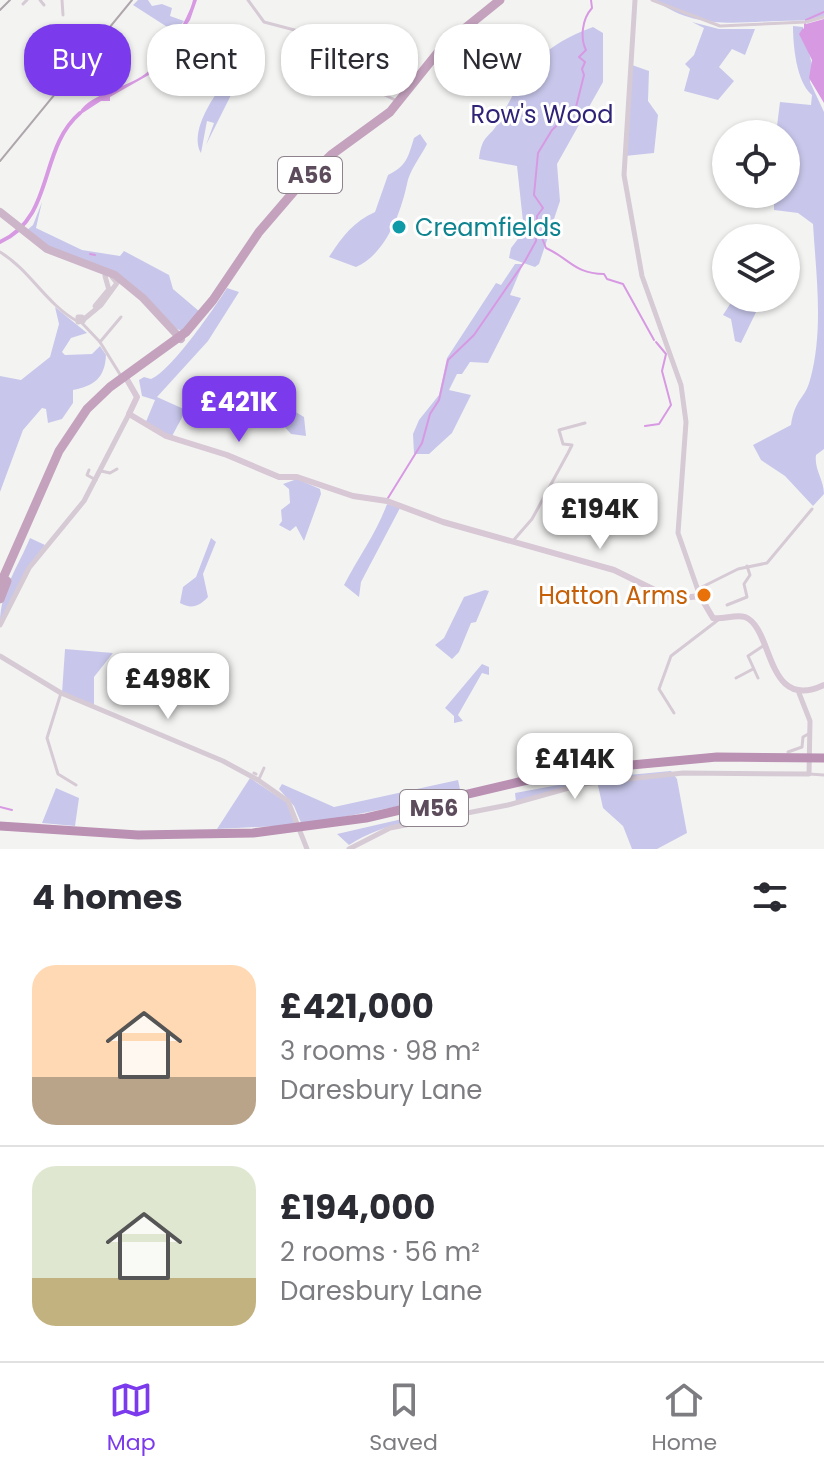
<!DOCTYPE html>
<html lang="en">
<head>
<meta charset="utf-8">
<style>
	body { margin:0; font-family:Poppins,sans-serif; background:#f2f2f3; color:#2b2b33; height:100vh; display:flex; flex-direction:column; font-size:30px; white-space:nowrap }
	* { box-sizing:border-box; margin:0 }
	p { font-size:26px; color:#7c7c81 }
	.icon { flex:none; width:44px; height:44px; fill:none; stroke:currentColor; stroke-width:2; stroke-linecap:round; stroke-linejoin:round }
	.map { position:relative; height:849px; overflow:hidden }
	.sheet { display:flex; flex-direction:column; background:#fff; flex:1 }
	.sheet>* { flex:none }
	.banner { position:absolute; left:24px; top:24px; width:776px; height:72px; display:flex; gap:16px }
	.tools { position:absolute; left:712px; top:120px; display:grid; gap:16px }
	.tools a { display:grid; place-items:center; width:88px; height:88px; border-radius:50%; background:#fff; box-shadow:0 2px 6px #0004; font-size:40px }
	.price { position:absolute; translate:-50% -68px; padding:0 18px; border-radius:16px; background:#fff; color:#222; font-size:26px; line-height:52px; filter:drop-shadow(0 2px 4px #0008) }
	.price::after { content:''; position:absolute; left:50%; top:48px; width:24px; height:18px; margin-left:-12px; background:inherit; clip-path:polygon(0 0,100% 0,50% 100%) }
	.price.selected { background:#7c3aed; color:#fff }
	ul { padding:0; list-style:none }
	li { display:flex; align-items:center; gap:24px; height:200px; padding:0 32px }
	li+li { border-top:2px solid #e1e1e2 }
	li span { display:grid; place-items:center; flex:none; width:224px; height:160px; border-radius:24px; color:#555 }
	li>.icon { margin-inline-start:auto }
	span .icon { width:96px; height:96px; fill:#fffc; stroke-width:1 }
	li b { font-size:34px }
	h2 { display:flex; justify-content:space-between; align-items:center; height:96px; padding:0 32px; font-size:34px }
	.tag { padding:0 28px; border-radius:32px; background:#fff; box-shadow:0 2px 6px #0004; font-size:28px; line-height:72px }
	.tag.selected { background:#7c3aed; color:#fff }
	.tabs { display:flex; justify-content:space-around; align-items:center; height:112px; border-top:2px solid #e1e1e2; background:#fff; font-size:22px; color:#7c7c81 }
	.tabs a { display:grid; justify-items:center; gap:4px }
	.tabs .selected { color:#7c3aed }
	.map>svg:first-child { display:block }
</style>
</head>
<body>
<div class="map">
<svg width="824" height="849" viewBox="0 0 824 849">
	<rect width="100%" height="100%" fill="#f3f4f2"/>
	<g fill="#c8c7eb">
		<path d="M138,0h10l4,6 10,-2 10,4 -2,8 14,5 -9,11 -42,-27z"/>
		<path d="M655,0h169v17c-16,5 -26,3 -43,4 -46,1 -85,9 -126,-21z"/>
		<path d="M692,22l27,7h36l-10,26 -13,-6 -13,18 15,14 -16,19 -34,-9 6,-22 -5,-5 9,-9 10,-27z"/>
		<path d="M793,26l10,1 9,38 -2,17 14,30v337l-8,6c-2,14 8,25 8,39l-11,12 -28,-30 -24,-16 -8,-15 38,-20c4,-27 14,-26 19,-45 14,-50 6,-105 3,-156l-15,-11 -24,-3v-16h12v-60h-10l4,-32 31,3 1,-10c-16,-13 -19,-51 -19,-69z"/>
		<path d="M593,27l10,6v49l-46,82 3,37 -21,63 -4,3 -26,-9 2,-10 13,-17 -7,-65 -38,-7c3,-26 11,-20 20,-38 26,-49 37,-73 94,-94z"/>
		<path d="M239,62l6,5 -39,78 8,-22 -7,-2 -6,32c-14,-26 22,-69 38,-91z"/>
		<path d="M632,65l17,6 -1,30 10,14 -4,38 -29,3z"/>
		<path d="M420,134l7,10c-6,12 -18,27 -20,40 -6,28 -21,70 -51,83l-27,-10c12,-19 25,-36 46,-45l13,-37c19,-9 20,-18 26,-37z"/>
		<path d="M42,202l-6,26 46,22 38,6 4,-5 45,24 4,14 27,23 -18,19 -5,-2 -66,-59 -64,-21 -21,-18 7,-6z"/>
		<path d="M515,264h8l-13,31 11,3 -33,65 -18,-1 -8,12h-5l-8,16 22,5 -19,38 -23,21h-15l-1,-20 6,-14 20,-25 8,-37 49,-75 5,2z"/>
		<path d="M227,288l12,4 -31,49 -51,56 29,13 -15,28 -26,-14 10,-24 -13,-4 -3,-16 5,-3 7,2c20,-8 62,-69 76,-91z"/>
		<path d="M734,298l25,8 -18,37 -6,-2 -4,-22 -8,-4z"/>
		<path d="M55,307l32,26 -16,5 -9,14 3,3 27,-1 8,-8 6,9c-1,23 -12,31 -33,35v13l-11,16 -14,4 -2,-14 -4,-1 -19,22 -23,62v-116l21,4 29,-23 9,-33z"/>
		<path d="M286,385l8,5v21l10,6 2,19 -15,-2 -8,-9 3,-6 -4,-1 -2,-20z"/>
		<path d="M297,479l23,10 1,5 -17,47 -8,-15 -6,5 -11,-6 3,-4 -1,-11 9,-7 -1,-14 -6,-5z"/>
		<path d="M387,504l13,4 -39,74 -2,15 -15,-12c14,-27 33,-53 43,-81z"/>
		<path d="M30,538l15,7 -17,22 -28,56c0,-32 19,-58 30,-85z"/>
		<path d="M211,538l5,4 -13,32 5,23c-9,10 -17,12 -28,6l3,-16 13,-10z"/>
		<path d="M485,590l4,1 -13,31 -5,1 -12,29 -7,7 -17,-14 9,-7 20,-41z"/>
		<path d="M65,649l48,4 -19,24v28l-32,-12z"/>
		<path d="M482,664l7,3v8l-7,-2 -24,42 5,6 -9,2v-7l-9,-8z"/>
		<path d="M671,771l6,8 10,54 -30,16h-25l-9,-23 -20,-18 -6,-27 -81,21 -1,-9 81,-15z"/>
		<path d="M250,778l39,26 9,21 -81,4z"/>
		<path d="M458,780l3,14 -159,31 -8,-19 -15,-17 3,-5 52,23z"/>
		<path d="M56,788l23,10 -4,28 -33,-3z"/>
		<path d="M467,804l2,7c-41,7 -85,11 -120,34l-12,-11z"/>
	</g>
	<g fill="#d899e3">
		<path d="M193,0h4l-7,20 -36,52 -44,25v4h-9l-23,15c6,-21 49,-28 67,-42 16,-12 44,-55 48,-74z"/>
		<path d="M824,19v84l-15,-25 3,-18 -13,-26 4,-6 3,4v-8z"/>
	</g>
	<g fill="none" stroke-linecap="round" stroke-linejoin="round">
		<g stroke="#d899e3" stroke-width="2">
			<path d="M806,20l18,-8"/>
			<path d="M805,32v-8"/>
			<path d="M538,228l8,20c24,11 29,26 58,26l3,5 16,5 31,56"/>
			<path d="M90,254l5,1"/>
			<path d="M645,426l14,-2 12,-19 -9,-34 4,-17 -10,-12"/>
			<path d="M388,498l34,-55 8,-29 9,-14 9,-40 26,-25 51,-74 11,-20 1,-25 6,-8 -9,-13 4,-42 14,-23 24,-23 8,-32 -2,-6 3,-7 -6,-5 7,-7c-6,-12 -4,-31 6,-42l-1,-8"/>
			<path d="M0,807l12,3"/>
		</g>
		<path stroke="#d899e3" stroke-width="4" d="M0,242c55,-25 38,-93 80,-129"/>
		<g stroke="#d6cad5" stroke-width="3">
			<path d="M40,0l4,5"/>
			<path d="M62,0l1,15"/>
			<path d="M248,0l16,22 42,11 46,46 43,21"/>
			<path d="M652,0l68,26 86,-4 18,-5"/>
			<path d="M23,4l4,-4"/>
			<path d="M0,252c30,18 46,52 77,69"/>
			<path d="M81,322l19,20 21,34"/>
			<path d="M100,342l21,-25"/>
			<path d="M89,470l-2,5 9,5"/>
			<path d="M101,471l9,2 7,-4"/>
			<path d="M512,542l20,-23 36,-66 4,-8 -9,-1 -4,-14 26,-7"/>
			<path d="M698,589l40,-20 29,-6 45,-54"/>
			<path d="M727,605l20,-8 -3,-13 6,-9 -3,-9"/>
			<path d="M736,678l17,-9"/>
			<path d="M758,678l-10,-22 15,-10"/>
			<path d="M61,693l-14,45 11,36 18,11"/>
			<path d="M674,713l-15,-24 12,-33 47,-36"/>
			<path d="M788,752l14,-5 1,-10 7,-4"/>
			<path d="M254,773l2,1"/>
			<path d="M809,774l15,1"/>
			<path d="M259,779l5,-11"/>
		</g>
		<g stroke="#d6cad5" stroke-width="5">
			<path d="M635,0l-11,175 18,101 39,109 5,37 -8,111 22,63"/>
			<path d="M105,276l4,14"/>
			<path d="M95,306l14,-17"/>
			<path d="M82,317l1,4 -5,1v-5z"/>
			<path d="M83,320l18,-15 16,-22 -5,-6"/>
			<path d="M0,625l29,-57 55,-67 45,-87"/>
			<path d="M0,656l61,37 162,68 35,19 30,21 19,48"/>
			<path d="M349,849l41,-21 118,-23 75,-21 100,-11 126,1 1,-53 -11,-28"/>
		</g>
		<path stroke="#d8c7d5" stroke-width="6" d="M125,376l12,21 -8,17 37,22 61,19 52,22h18l56,19 34,5 56,21 171,48 59,29 27,-3 13,22c10,2 22,-4 32,-1 29,11 20,96 79,68"/>
		<path stroke="#cdb5c9" stroke-width="8" d="M0,212l47,37 68,26 28,23 38,41"/>
		<g stroke="#c4a2be" stroke-width="9">
			<path d="M0,585l59,-134 28,-42 23,-22 76,-55 27,-32 46,-68 37,-43 35,-34 59,-43 53,-66 57,-46"/>
			<path d="M0,599l7,-18"/>
		</g>
		<path stroke="#ba90b3" stroke-width="9" d="M0,826l138,9 115,-2 113,-15 157,-37 87,-14 107,-10 107,1"/>
		<g stroke="#aea6ac" stroke-width="2">
			<path d="M0,10l10,-10"/>
			<path d="M0,161l132,-161"/>
		</g>
	</g>
	<circle fill="#0f9aa8" stroke="#fff" stroke-width="3" cx="399" cy="227" r="8"/>
	<circle fill="#e8710a" stroke="#fff" stroke-width="3" cx="704" cy="595" r="8"/>
	<g text-anchor="middle" dominant-baseline="central" stroke-width="6" stroke-linejoin="round" paint-order="stroke">
		<g fill="#fff" stroke="#8e828c" stroke-width="2">
			<rect x="278" y="157" width="64" height="36" rx="6"/>
			<rect x="400" y="790" width="68" height="36" rx="6"/>
		</g>
		<g font-size="22" font-weight="bold" fill="#5d4c5b">
			<text x="310" y="175">A56</text>
			<text x="434" y="808">M56</text>
		</g>
		<g font-size="24" fill="#2f2378" stroke="#fff">
			<text x="542" y="114">Row's Wood</text>
		</g>
		<g font-size="24" fill="#0d838f" stroke="#fff" text-anchor="start">
			<text x="415" y="227">Creamfields</text>
		</g>
		<g font-size="24" fill="#c56008" stroke="#fff" text-anchor="end">
			<text x="688" y="595">Hatton Arms</text>
		</g>
	</g>
</svg>
<div class="tools">
<a><svg class="icon" aria-label="locate" viewBox="0 0 24 24"><circle cx="12" cy="12" r="6"/><path d="M12 2v4M12 18v4M2 12h4M18 12h4"/></svg></a>
<a><svg class="icon" aria-label="layers" viewBox="0 0 24 24"><path d="M12 4l9 5-9 5-9-5zM3 14l9 5 9-5"/></svg></a>
</div>
<b class="price selected" style="left:239px;top:444px">£421K</b>
<b class="price" style="left:600px;top:551px">£194K</b>
<b class="price" style="left:168px;top:721px">£498K</b>
<b class="price" style="left:575px;top:801px">£414K</b>
<div class="banner">
<a class="tag selected">Buy</a>
<a class="tag">Rent</a>
<a class="tag">Filters</a>
<a class="tag">New</a>
</div>
</div>
<section class="sheet">
<h2>4 homes<svg class="icon" aria-label="filters" viewBox="0 0 24 24"><path d="M4 7h16M4 17h16"/><circle cx="9" cy="7" r="2"/><circle cx="15" cy="17" r="2"/></svg></h2>
<ul>
<li><span style="background:linear-gradient(#ffd9b3 70%,#b9a48a 0)"><svg class="icon" aria-label="home" viewBox="0 0 24 24"><path d="M3 11l9-7 9 7M6 9v11h12V9"/></svg></span><div><b>£421,000</b><p>3 rooms · 98 m²</p><p>Daresbury Lane</p></div></li>
<li><span style="background:linear-gradient(#dfe7d0 70%,#c2b280 0)"><svg class="icon" aria-label="home" viewBox="0 0 24 24"><path d="M3 11l9-7 9 7M6 9v11h12V9"/></svg></span><div><b>£194,000</b><p>2 rooms · 56 m²</p><p>Daresbury Lane</p></div></li>
</ul>
</section>
<nav class="tabs">
<a class="selected"><svg class="icon" aria-label="map" viewBox="0 0 24 24"><path d="M3 6l6-2 6 2 6-2v14l-6 2-6-2-6 2zM9 4v14M15 6v14"/></svg>Map</a>
<a><svg class="icon" aria-label="saved" viewBox="0 0 24 24"><path d="M7 4h10v16l-5-4-5 4z"/></svg>Saved</a>
<a><svg class="icon" aria-label="home" viewBox="0 0 24 24"><path d="M3 11l9-7 9 7M6 9v11h12V9"/></svg>Home</a>
</nav>
</body>
</html>
